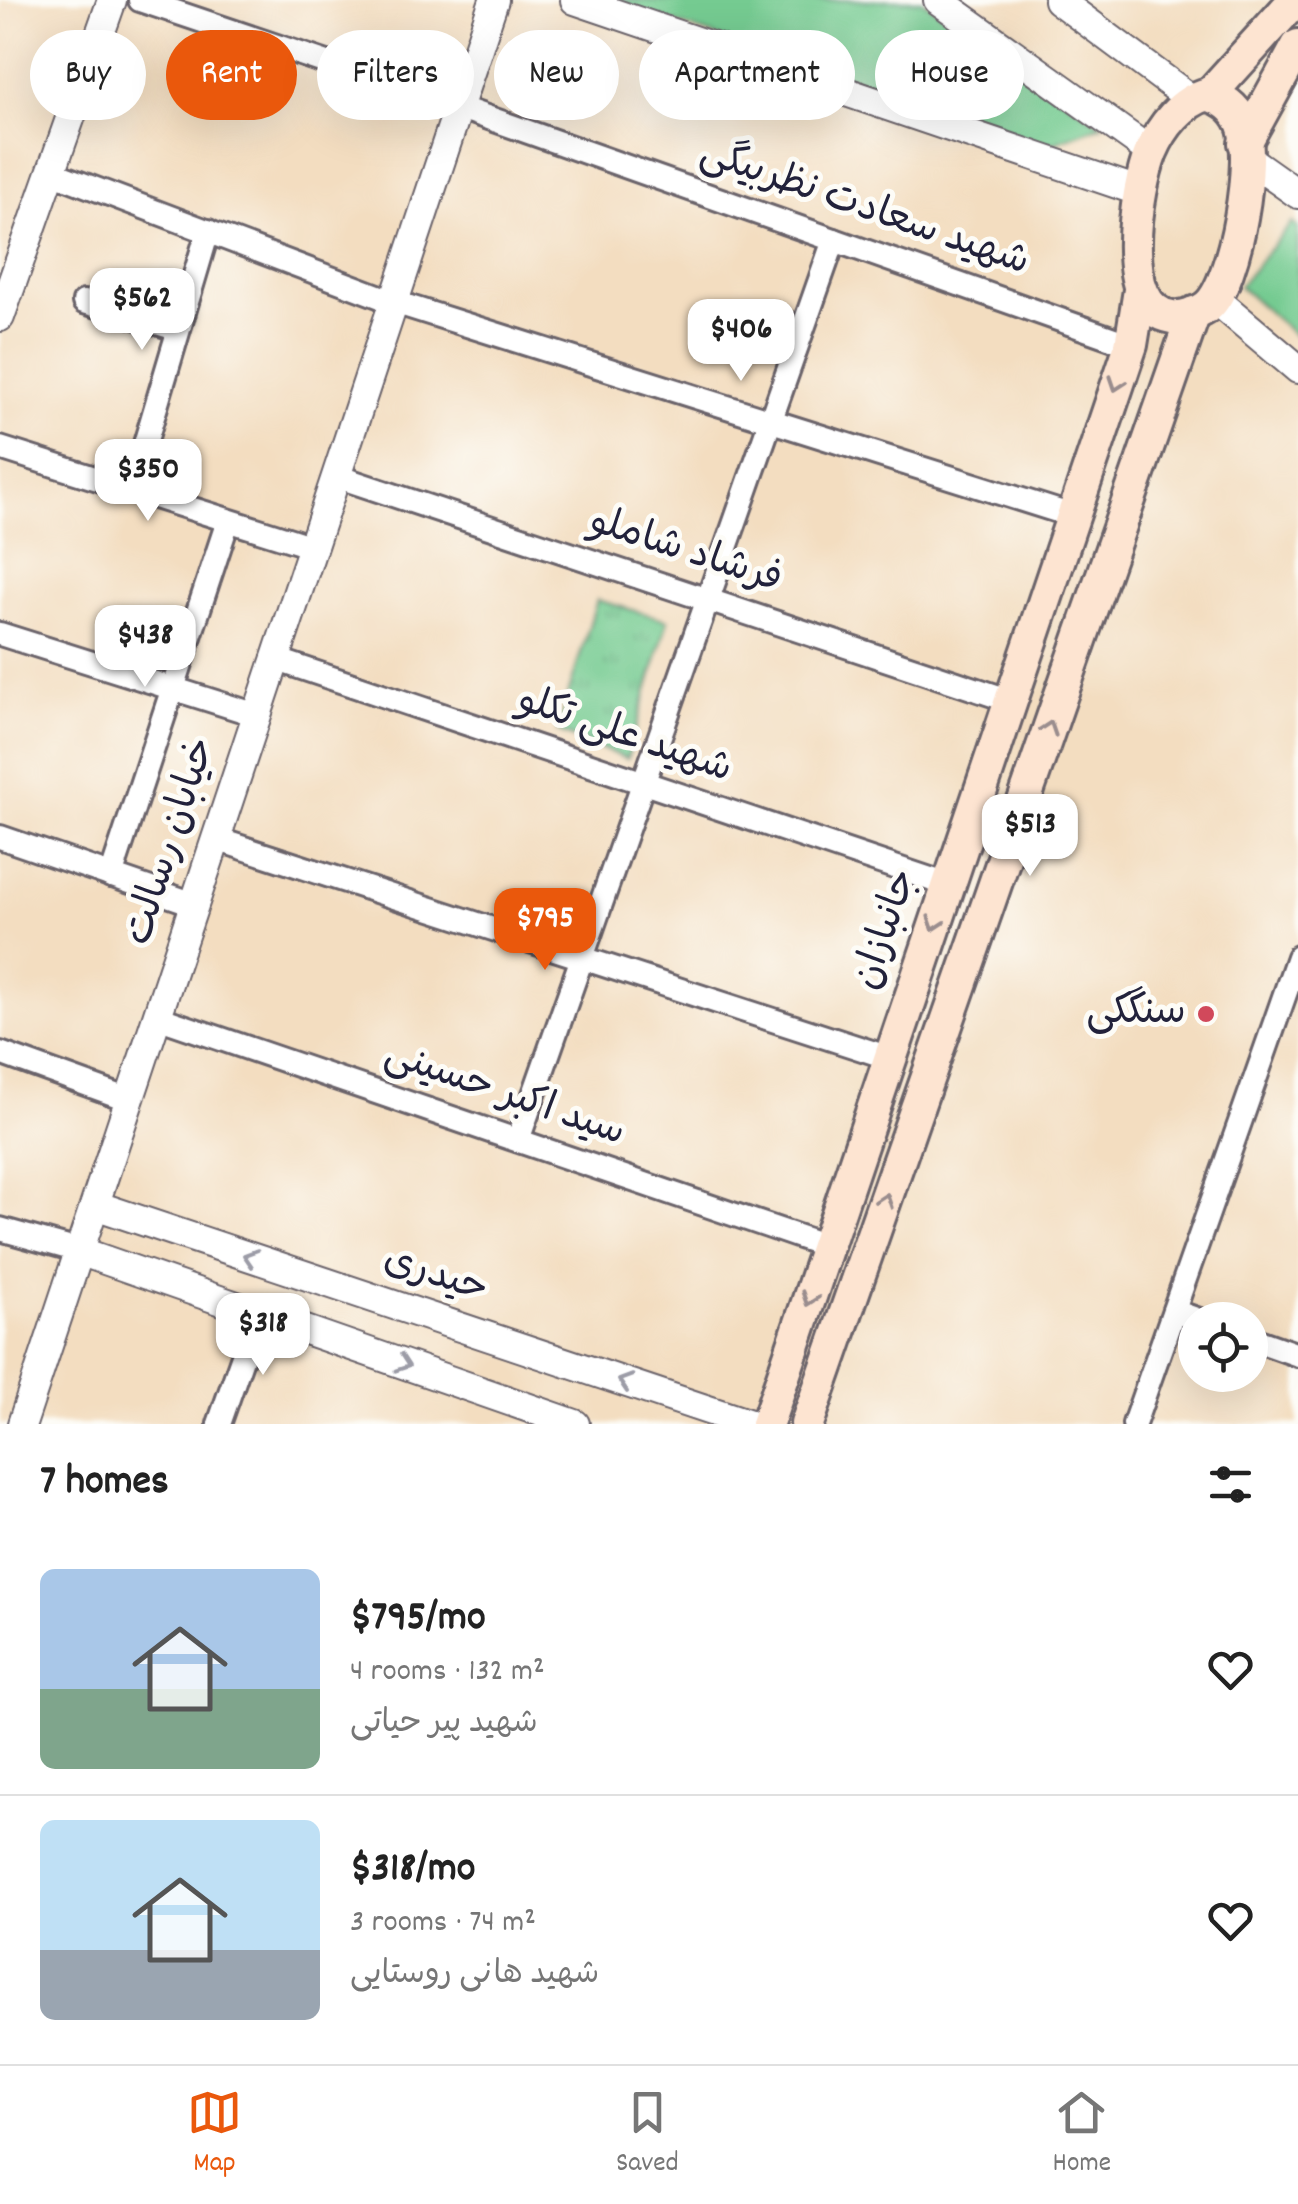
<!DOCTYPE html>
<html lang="en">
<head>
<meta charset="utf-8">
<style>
	body { margin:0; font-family:Dekko,"Playpen Sans Arabic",sans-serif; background:#f6f6f6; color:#222; height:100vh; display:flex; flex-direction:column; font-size:38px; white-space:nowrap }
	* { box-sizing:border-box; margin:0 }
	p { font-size:32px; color:#767676 }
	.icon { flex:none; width:55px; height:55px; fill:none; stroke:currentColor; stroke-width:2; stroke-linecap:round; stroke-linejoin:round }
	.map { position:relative; height:1424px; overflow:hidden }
	.sheet { display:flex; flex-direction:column; background:#fff; flex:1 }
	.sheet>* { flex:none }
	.hud { position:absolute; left:30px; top:30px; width:1240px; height:90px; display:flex; gap:20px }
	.controls { position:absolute; left:1178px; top:1302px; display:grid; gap:20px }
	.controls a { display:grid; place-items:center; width:90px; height:90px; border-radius:50%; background:#fff; box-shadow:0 10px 40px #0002; font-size:50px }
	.price { position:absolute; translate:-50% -85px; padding:0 22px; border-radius:20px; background:#fff; color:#222; font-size:32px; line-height:65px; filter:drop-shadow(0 2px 5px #0008) }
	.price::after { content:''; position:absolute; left:50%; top:60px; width:30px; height:22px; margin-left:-15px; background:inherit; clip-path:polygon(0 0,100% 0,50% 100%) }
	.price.current { background:#ea580c; color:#fff }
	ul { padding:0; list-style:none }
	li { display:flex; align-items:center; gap:30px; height:250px; padding:0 40px }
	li+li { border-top:2px solid #e0e0e0 }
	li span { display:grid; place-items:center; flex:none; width:280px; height:200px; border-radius:15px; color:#555 }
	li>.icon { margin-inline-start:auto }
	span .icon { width:120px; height:120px; fill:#fffc; stroke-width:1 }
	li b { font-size:42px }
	h2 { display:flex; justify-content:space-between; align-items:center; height:120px; padding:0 40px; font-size:42px }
	.pill { padding:0 35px; border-radius:45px; background:#fff; box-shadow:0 10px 40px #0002; font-size:35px; line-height:90px }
	.pill.current { background:#ea580c; color:#fff }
	.tab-bar { display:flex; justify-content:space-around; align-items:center; height:140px; border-top:2px solid #e0e0e0; background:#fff; font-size:28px; color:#767676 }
	.tab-bar a { display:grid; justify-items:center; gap:5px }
	.tab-bar .current { color:#ea580c }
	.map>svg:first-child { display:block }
</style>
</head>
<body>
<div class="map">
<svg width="1298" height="1424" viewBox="0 0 1298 1424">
	<defs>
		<pattern id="park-tufts" width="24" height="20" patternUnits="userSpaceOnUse" patternTransform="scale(2.5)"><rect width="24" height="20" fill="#74cb91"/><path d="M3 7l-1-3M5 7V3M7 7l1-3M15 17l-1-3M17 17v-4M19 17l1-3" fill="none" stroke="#64ae7e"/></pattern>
	</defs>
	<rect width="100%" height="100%" fill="#fdfcf7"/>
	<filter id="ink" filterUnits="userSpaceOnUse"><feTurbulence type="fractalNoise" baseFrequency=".01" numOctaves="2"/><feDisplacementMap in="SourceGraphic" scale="20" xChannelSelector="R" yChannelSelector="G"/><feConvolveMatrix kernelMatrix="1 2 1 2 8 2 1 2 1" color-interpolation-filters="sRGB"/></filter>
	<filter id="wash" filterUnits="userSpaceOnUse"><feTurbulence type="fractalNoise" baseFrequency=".0048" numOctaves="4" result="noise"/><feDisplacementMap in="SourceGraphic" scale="40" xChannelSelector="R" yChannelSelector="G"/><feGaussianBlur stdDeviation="2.25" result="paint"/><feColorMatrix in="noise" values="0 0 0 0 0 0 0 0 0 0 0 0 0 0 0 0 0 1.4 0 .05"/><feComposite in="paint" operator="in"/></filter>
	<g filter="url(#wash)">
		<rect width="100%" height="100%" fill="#f3ddc0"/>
		<g fill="#74cb91" stroke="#4b7666" stroke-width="2.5">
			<path d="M607,0h315l180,125 -59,22z"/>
			<path d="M1292,223l6,5v110l-59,-52z"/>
		</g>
		<path fill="url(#park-tufts)" stroke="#4b7666" stroke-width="2.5" d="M597,600l71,20 -41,139 -70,-28z"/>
	</g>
	<g filter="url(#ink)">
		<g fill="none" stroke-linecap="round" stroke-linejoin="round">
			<defs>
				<g id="minor">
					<path d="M140,0l318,107 673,238"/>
					<path d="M51,172l343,130 679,214"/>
					<path d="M84,302l93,27"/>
					<path d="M0,448l313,99"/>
					<path d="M336,476l675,225"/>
					<path d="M131,491l77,-260"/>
					<path d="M0,634l257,81"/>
					<path d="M275,659l673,226"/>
					<path d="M0,837l194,67"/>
					<path d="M216,839l674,219"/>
					<path d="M111,876l117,-355"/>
					<path d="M157,1017l669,229"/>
					<path d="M0,1053l130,47"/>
					<path d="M518,1140l316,-900"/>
					<path d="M0,1229l79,22"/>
					<path d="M1174,1311l25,9"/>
					<path d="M1250,1338l48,17"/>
					<path d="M219,1424l39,-111"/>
					<path d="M1134,1424l164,-467"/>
				</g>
				<g id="tertiary">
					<path d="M575,0l566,192"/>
					<path d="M938,0l213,152"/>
					<path d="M1058,0l133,99"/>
					<path d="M1247,158l51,36"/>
					<path d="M1214,298l84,71"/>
					<path d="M0,317l112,-317"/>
					<path d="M95,1205l655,219"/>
					<path d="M79,1251l496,173"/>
					<path d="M22,1424l472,-1424"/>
				</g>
				<g id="secondary">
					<path d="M1208,94c16,6 26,12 34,28 15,33 -6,159 -34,184 -8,7 -26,12 -36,11 -57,-7 -35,-130 -21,-165 11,-26 31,-51 57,-58z"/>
					<path d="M1210,94l85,-94"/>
					<path d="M1245,143l53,-97"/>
					<path d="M767,1424l364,-1079 9,-55"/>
					<path d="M807,1424l387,-1111"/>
				</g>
			</defs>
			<use href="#minor" stroke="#6b636a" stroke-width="28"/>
			<use href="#tertiary" stroke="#6b636a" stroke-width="32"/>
			<use href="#secondary" stroke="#6b636a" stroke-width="38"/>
			<use href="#minor" stroke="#fff" stroke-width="22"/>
			<use href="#tertiary" stroke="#fff" stroke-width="28"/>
			<use href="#secondary" stroke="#fde4d1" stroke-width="32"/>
		</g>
		<defs><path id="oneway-chevron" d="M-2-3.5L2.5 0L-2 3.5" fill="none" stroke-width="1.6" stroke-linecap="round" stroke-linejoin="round" transform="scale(2.5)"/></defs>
		<g stroke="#9a8d8e">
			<use href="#oneway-chevron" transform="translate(1117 384) rotate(109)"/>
			<use href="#oneway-chevron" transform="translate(1049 728) rotate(-71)"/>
			<use href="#oneway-chevron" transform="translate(935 924) rotate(109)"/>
			<use href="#oneway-chevron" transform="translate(885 1200) rotate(-71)"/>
			<use href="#oneway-chevron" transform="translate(809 1299) rotate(109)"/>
		</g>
		<g stroke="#9c9ca7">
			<use href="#oneway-chevron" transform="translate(250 1257) rotate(-162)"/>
			<use href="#oneway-chevron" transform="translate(403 1364) rotate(19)"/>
			<use href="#oneway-chevron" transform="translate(625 1382) rotate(-162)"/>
		</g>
	</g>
	<circle fill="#d1495b" stroke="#fdfcf7" stroke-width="4" cx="1206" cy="1014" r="10"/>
	<g text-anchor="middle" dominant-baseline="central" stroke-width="10" stroke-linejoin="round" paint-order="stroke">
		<g font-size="40" fill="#22223b" stroke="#fdfcf7">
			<text transform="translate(864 210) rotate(19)">شهید سعادت نظربیگی</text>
			<text transform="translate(685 553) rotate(18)">فرشاد شاملو</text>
			<text transform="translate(624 737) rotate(19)">شهید علی تکلو</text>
			<text transform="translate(173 842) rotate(-72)">خیابان رسالت</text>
			<text transform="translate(888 930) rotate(-71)">جانبازان</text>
			<text transform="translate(504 1096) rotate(19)">سید اکبر حسینی</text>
			<text transform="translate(435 1277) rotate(18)">حیدری</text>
		</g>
		<g font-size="40" fill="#22223b" stroke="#fdfcf7" text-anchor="end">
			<text x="1186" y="1014">سنگکی</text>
		</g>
	</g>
</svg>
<div class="controls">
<a><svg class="icon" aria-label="locate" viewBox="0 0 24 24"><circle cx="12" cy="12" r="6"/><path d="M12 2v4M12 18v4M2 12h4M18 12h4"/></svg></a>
</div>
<b class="price" style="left:142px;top:353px">$562</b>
<b class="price" style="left:741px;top:384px">$406</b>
<b class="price" style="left:148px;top:524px">$350</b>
<b class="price" style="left:145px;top:690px">$438</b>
<b class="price" style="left:1030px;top:879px">$513</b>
<b class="price current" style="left:545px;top:973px">$795</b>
<b class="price" style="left:263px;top:1378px">$318</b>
<div class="hud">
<a class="pill">Buy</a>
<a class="pill current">Rent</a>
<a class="pill">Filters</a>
<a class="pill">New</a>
<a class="pill">Apartment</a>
<a class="pill">House</a>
</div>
</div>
<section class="sheet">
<h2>7 homes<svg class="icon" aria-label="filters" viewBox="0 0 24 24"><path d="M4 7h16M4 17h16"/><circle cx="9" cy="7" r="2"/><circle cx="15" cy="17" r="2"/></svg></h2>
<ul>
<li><span style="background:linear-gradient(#a9c7e8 60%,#7fa58c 0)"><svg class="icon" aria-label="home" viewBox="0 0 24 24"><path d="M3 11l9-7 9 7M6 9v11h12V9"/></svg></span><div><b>$795/mo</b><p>4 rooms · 132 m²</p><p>شهید پیر حیاتی</p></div><svg class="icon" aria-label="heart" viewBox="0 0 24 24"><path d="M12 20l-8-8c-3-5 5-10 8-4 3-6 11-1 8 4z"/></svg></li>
<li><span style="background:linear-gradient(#bfe0f5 65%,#9aa5b1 0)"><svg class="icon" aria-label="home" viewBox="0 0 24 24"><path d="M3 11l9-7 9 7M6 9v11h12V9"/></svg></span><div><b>$318/mo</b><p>3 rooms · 74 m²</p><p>شهید هانی روستایی</p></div><svg class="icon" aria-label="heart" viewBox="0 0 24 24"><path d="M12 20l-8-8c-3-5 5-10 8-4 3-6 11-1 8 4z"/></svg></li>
</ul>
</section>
<nav class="tab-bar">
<a class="current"><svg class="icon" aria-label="map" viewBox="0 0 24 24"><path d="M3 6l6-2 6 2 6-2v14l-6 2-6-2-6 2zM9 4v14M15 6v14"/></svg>Map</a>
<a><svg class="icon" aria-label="saved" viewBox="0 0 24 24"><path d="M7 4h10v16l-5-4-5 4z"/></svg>Saved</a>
<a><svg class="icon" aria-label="home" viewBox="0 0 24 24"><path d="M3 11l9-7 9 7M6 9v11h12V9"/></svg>Home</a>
</nav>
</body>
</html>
